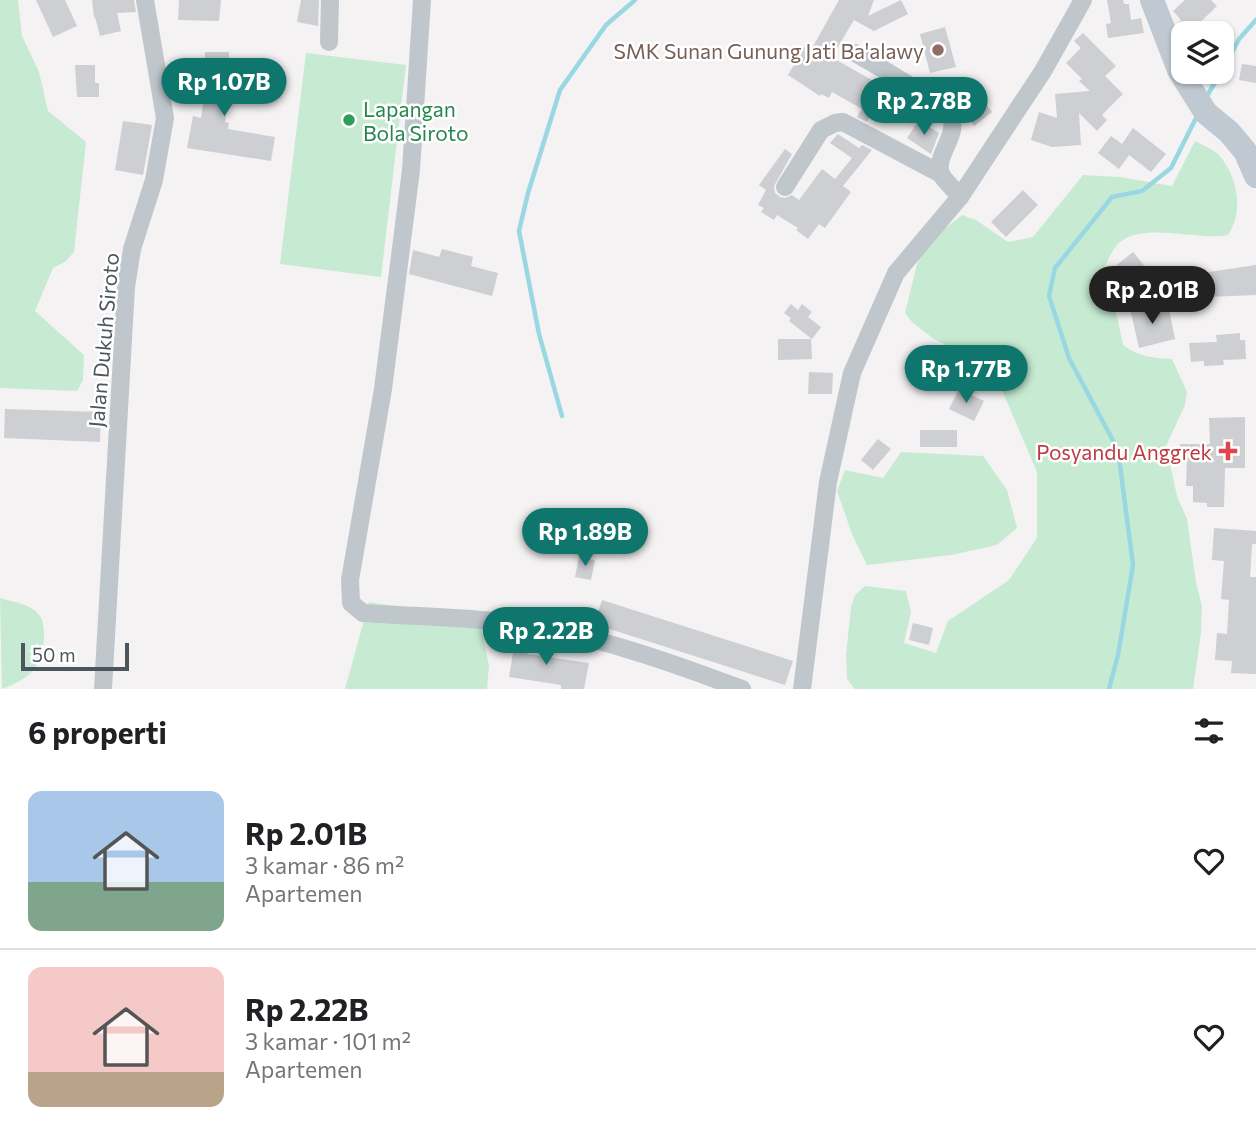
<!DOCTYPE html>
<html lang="id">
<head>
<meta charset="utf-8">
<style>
	body { margin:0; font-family:Commissioner,sans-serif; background:#f6f6f6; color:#202124; height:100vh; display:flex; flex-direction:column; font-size:26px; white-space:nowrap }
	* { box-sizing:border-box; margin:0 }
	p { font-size:23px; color:#757577 }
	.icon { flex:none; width:38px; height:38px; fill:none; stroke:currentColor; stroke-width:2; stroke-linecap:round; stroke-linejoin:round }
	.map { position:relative; height:689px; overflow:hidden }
	.drawer { display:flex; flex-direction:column; background:#fff; flex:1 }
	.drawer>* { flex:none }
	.tools { position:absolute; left:1171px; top:21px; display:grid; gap:14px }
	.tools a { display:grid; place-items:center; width:63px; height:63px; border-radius:14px; background:#fff; box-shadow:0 2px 5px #0004; font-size:35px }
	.scale { position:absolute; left:21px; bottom:18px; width:108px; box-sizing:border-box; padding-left:7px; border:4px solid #4c565d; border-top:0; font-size:19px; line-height:24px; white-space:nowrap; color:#4c565d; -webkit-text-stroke:5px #fff; paint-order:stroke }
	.price { position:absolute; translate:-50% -60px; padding:0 16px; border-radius:24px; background:#0f766e; color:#fff; font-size:23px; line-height:46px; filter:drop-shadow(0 2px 4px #0008) }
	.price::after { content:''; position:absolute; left:50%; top:42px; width:21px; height:16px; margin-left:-10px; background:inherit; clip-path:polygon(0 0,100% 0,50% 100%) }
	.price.active { background:#222; color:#fff }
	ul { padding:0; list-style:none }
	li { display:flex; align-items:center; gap:21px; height:175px; padding:0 28px }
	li+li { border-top:2px solid #e0e0e0 }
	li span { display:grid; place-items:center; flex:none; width:196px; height:140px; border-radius:14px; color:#555 }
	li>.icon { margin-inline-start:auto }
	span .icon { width:84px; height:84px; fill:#fffc; stroke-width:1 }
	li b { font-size:30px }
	h2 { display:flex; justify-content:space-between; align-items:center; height:84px; padding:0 28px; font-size:30px }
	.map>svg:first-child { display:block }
</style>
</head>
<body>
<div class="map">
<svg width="1256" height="689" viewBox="0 0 1256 689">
	<rect width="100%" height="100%" fill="#f4f2f2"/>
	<g fill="#c7ebd2">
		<path d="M0,0h18l4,36 17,36 9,39 38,31 -12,110 -9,10 -12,6 -18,43 49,44 -1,25 -6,11 -77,-3z"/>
		<path d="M306,53l100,12 -25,212 -101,-13z"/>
		<path d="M1195,141c7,4 18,8 24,14 19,22 25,56 9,80 -30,6 -85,-14 -109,8 -8,7 -13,23 -19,34 3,10 9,17 13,27 5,13 7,27 10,41 16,12 30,13 49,14l15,33 -2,13 -19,41 11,50 10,23 9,63 6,25 -1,26 -8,56h-338l-8,-10 -1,-24 5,-48 4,-12 10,-9 41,5 5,21 -7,31 32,10 12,-32 61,-41 28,-42v-66l-44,-103 -59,-30 -21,-16 -8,-10 12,-49 14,-24 31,-25 14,5 32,22 25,-5 50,-62 37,2 52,9z"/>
		<path d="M901,452l82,4 24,34 10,38 -20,17 -46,10 -84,10 -15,-31 -15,-43 8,-21 38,8z"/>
		<path d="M0,598c12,4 33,6 40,18 4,6 4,15 4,22 -2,31 -14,40 -42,51z"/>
		<path d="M369,602l70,12 41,10 9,41 -2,24h-142z"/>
	</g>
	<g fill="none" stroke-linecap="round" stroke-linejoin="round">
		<g stroke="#99d8e3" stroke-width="4.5">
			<path d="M1222,72l17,-33 17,-19"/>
			<path d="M1207,96l14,-24"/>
			<path d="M562,416l-23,-82 -20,-103 9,-38 32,-103 46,-65 29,-25"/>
			<path d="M1109,689l9,-34 15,-90 -15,-115 -49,-92 -20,-62 6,-28 57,-71 30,-6 29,-23 26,-52"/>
		</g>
	</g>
	<g fill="#cdcfd3">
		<path d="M36,0h29l12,26 -24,11z"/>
		<path d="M92,0h42l2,12 -19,1 4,18 -21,5 -5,-19 -1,1z"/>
		<path d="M179,0h42l-2,21 -41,-1z"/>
		<path d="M301,0h18l-1,26 -21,-4z"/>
		<path d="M839,0h35l-6,16 33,-16 7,14 -34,17 -20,-11 -18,30 -3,8 49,28 -5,9 8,5 -10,17 -4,-2 -4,7 -10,-5 5,-8 -30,-17 -3,6 -8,-4 -1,2 -32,-21 17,-29 6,4z"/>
		<path d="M1107,0h16l1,4h5l2,16 10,-2 3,15 -36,5 -2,-14 5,-1z"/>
		<path d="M1185,0h26l6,6 -28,27h-6v3l-6,-12 4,-4 -8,-9z"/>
		<path d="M945,27l11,40 -26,6 -10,-39z"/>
		<path d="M1083,33l33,33 -11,10 18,18 -21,21 5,5 -10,11 -18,-18 2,32 -29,2 -21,-7 8,-28 18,6 -2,-24 35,-3 -11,-10 3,-2 -16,-16 15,-15 -7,-7z"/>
		<path d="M205,52h24v34h2l-6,36 4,1 -1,6 47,8 -4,24 -84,-13 6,-32 8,2 6,-39h-2z"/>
		<path d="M1242,64l14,2v17l-17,-3z"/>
		<path d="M75,65h20v18h4v14h-22z"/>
		<path d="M965,78l27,34 -18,14 -19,-24 4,-3 -8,-10z"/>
		<path d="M919,120l20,13 -8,21 -24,-16z"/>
		<path d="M123,121l29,4 -9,50 -28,-5z"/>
		<path d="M1133,128l33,26 -15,18 -22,-17 -10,14 -21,-16 13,-17 11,8z"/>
		<path d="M838,134l21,14 3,-3 10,5 -29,36 8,6 -26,36 -6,-4 -11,15 -12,-9 2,-2 -21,-13 -3,5 -13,-8 3,-4 -6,-3 8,-15 -7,-5 26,-36 7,5 -18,32 1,7 5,4 5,1 7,-3 7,5 23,-31 13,10 17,-21 -22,-15z"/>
		<path d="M1023,190l15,15 -32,32 -15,-15z"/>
		<path d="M442,249l31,8 -2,9 27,7 -6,23 -83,-22 4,-24 26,7z"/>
		<path d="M1133,252l17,21 -21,16 -16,-21z"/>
		<path d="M1256,265v30l-48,2v3l-15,1 -1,-18 18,-1 -1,-10z"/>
		<path d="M791,304l7,6 4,-6 10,8 -4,5 13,10 -9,12 -23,-18 2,-3 -7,-5z"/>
		<path d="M1149,304l3,9 17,-4 6,30 -36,9 -9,-40z"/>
		<path d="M1240,333v7h5l1,19 -23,1 1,5 -20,1v-5l-13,1 -2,-19 28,-1 -1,-7z"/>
		<path d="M778,339h33l1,20 -34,1z"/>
		<path d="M809,372l24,1 -1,21h-24z"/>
		<path d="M959,389l25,12 -10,20 -25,-12z"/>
		<path d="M5,409l96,3 -1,30 -96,-4z"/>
		<path d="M1245,417v51h-20l-1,39h-17v-4l-14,-1v-16h-7l1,-30h-7v-12h30l-1,-26z"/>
		<rect x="920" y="430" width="37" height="17"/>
		<path d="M878,439l13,10 -18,21 -12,-10z"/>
		<path d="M1214,528l42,3v13h-4l-2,33h6v97l-25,-1 1,-12 -17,-1 2,-27 10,1 2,-34 -8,-1 3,-38 -12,-1z"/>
		<path d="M579,557l16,3 -4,20 -16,-3z"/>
		<path d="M602,600l191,61 -8,24 -191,-61z"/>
		<path d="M913,623l20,5 -4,17 -20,-5z"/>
		<path d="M510,634l20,3 -3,17 62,9 -5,26h-23v-4l-52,-8 6,-36 -5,-1z"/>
	</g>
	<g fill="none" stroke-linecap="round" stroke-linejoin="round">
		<g stroke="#bfc7cc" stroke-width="18">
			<path d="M422,0l-11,170 -28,219 -33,191 1,23 12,10c58,4 118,4 175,14 70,13 137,37 204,62"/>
			<path d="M329,42l1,-42"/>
			<path d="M855,53c17,10 90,51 96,65 8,18 -19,40 -9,58 5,7 13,14 18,21"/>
			<path d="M785,187l36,-57 14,-7 8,-1 98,52"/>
			<path d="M103,689l23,-402 6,-38 22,-69 11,-62 -20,-118"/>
			<path d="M802,689l26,-207 24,-109 44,-100 64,-76 83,-126 40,-71"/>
		</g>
		<path stroke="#c0c9d1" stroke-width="24" d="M1152,0l27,70 27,43 23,19 16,19 11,25"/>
	</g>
	<circle fill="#8d6e63" stroke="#fff" stroke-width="2.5" cx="938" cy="50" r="7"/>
	<circle fill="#2e9e5b" stroke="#fff" stroke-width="2.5" cx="349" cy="120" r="7"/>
	<path fill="#e0444e" stroke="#fff" stroke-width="2.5" d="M1224.5 440.5h7v7h7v7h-7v7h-7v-7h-7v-7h7z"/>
	<g text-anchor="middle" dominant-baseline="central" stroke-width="5" stroke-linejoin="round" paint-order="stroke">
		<g font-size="21" fill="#785e54" stroke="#fff" text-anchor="end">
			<text x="924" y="50">SMK Sunan Gunung Jati Ba'alawy</text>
		</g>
		<g font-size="21" fill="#27864d" stroke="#fff" text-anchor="start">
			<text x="363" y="108">Lapangan<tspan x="363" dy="24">Bola Siroto</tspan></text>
		</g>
		<g font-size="21" fill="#4c565d" stroke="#fff">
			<text transform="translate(103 340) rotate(-85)">Jalan Dukuh Siroto</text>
		</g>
		<g font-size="21" fill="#be3a42" stroke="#fff" text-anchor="end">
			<text x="1212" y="451">Posyandu Anggrek</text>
		</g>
	</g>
</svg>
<div class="tools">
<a><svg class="icon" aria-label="layers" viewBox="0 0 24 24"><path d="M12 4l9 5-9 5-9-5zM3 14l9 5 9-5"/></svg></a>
</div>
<div class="scale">50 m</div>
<b class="price" style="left:224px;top:118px">Rp 1.07B</b>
<b class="price" style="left:924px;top:137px">Rp 2.78B</b>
<b class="price active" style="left:1152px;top:326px">Rp 2.01B</b>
<b class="price" style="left:966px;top:405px">Rp 1.77B</b>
<b class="price" style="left:585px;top:568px">Rp 1.89B</b>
<b class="price" style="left:546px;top:667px">Rp 2.22B</b>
</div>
<section class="drawer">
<h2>6 properti<svg class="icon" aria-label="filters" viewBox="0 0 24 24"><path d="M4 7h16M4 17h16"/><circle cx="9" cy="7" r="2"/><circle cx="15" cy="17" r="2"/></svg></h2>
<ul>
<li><span style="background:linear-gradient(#a9c7e8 65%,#7fa58c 0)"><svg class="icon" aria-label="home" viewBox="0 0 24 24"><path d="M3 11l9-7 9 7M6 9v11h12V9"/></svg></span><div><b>Rp 2.01B</b><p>3 kamar · 86 m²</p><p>Apartemen</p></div><svg class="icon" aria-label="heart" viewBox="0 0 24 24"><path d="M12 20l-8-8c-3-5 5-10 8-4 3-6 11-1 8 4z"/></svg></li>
<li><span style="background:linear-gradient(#f6c9c9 75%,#b9a48a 0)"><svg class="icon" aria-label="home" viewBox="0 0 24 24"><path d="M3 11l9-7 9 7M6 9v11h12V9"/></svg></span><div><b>Rp 2.22B</b><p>3 kamar · 101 m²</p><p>Apartemen</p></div><svg class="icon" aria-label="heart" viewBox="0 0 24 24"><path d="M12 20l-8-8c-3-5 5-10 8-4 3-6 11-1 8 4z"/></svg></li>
</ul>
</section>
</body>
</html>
